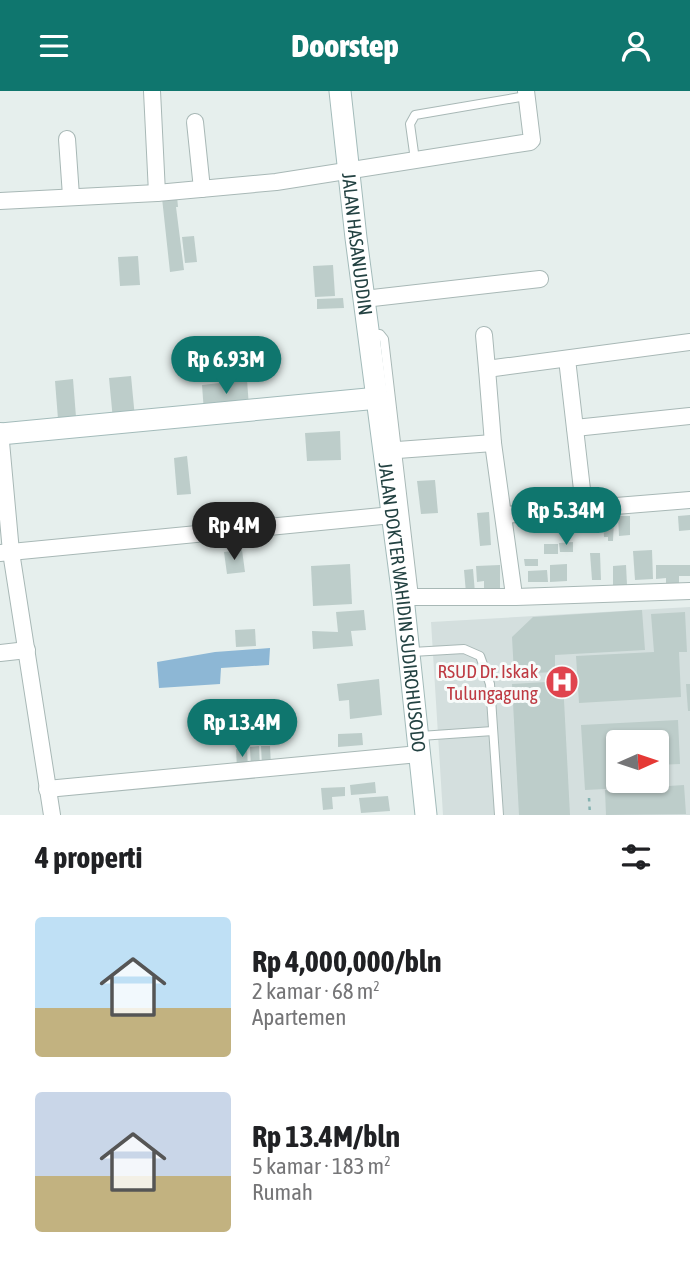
<!DOCTYPE html>
<html lang="id">
<head>
<meta charset="utf-8">
<style>
	body { margin:0; font-family:"Asap Condensed",sans-serif; background:#f6f6f6; color:#202124; height:100vh; display:flex; flex-direction:column; font-size:26px; white-space:nowrap }
	* { box-sizing:border-box; margin:0 }
	p { font-size:23px; color:#757577 }
	.icon { flex:none; width:38px; height:38px; fill:none; stroke:currentColor; stroke-width:2; stroke-linecap:round; stroke-linejoin:round }
	.map { position:relative; height:724px; overflow:hidden }
	.details { display:flex; flex-direction:column; background:#fff; flex:1 }
	.details>* { flex:none }
	.needle { width:46px; rotate:87deg }
	.tools { position:absolute; left:606px; top:639px; display:grid; gap:14px }
	.tools a { display:grid; place-items:center; width:63px; height:63px; border-radius:7px; background:#fff; box-shadow:0 2px 5px #0004; font-size:35px }
	.price { position:absolute; translate:-50% -60px; padding:0 16px; border-radius:24px; background:#0f766e; color:#fff; font-size:23px; line-height:46px; filter:drop-shadow(0 2px 4px #0008) }
	.price::after { content:''; position:absolute; left:50%; top:42px; width:21px; height:16px; margin-left:-10px; background:inherit; clip-path:polygon(0 0,100% 0,50% 100%) }
	.price.on { background:#222; color:#fff }
	ul { padding:0; list-style:none }
	li { display:flex; align-items:center; gap:21px; height:175px; padding:0 35px }
	li span { display:grid; place-items:center; flex:none; width:196px; height:140px; border-radius:7px; color:#555 }
	li>.icon { margin-inline-start:auto }
	span .icon { width:84px; height:84px; fill:#fffc; stroke-width:1 }
	li b { font-size:30px }
	h2 { display:flex; justify-content:space-between; align-items:center; height:84px; padding:0 35px; font-size:30px }
	header { display:flex; justify-content:space-between; align-items:center; height:91px; padding:0 35px; background:#0f766e; color:#fff; font-size:32px; font-weight:800 }
	.map>svg:first-child { display:block }
</style>
</head>
<body>
<header><svg class="icon" aria-label="menu" viewBox="0 0 24 24"><path d="M4 6h16M4 12h16M4 18h16"/></svg>Doorstep<svg class="icon" aria-label="person" viewBox="0 0 24 24"><circle cx="12" cy="8" r="4"/><path d="M4 21q1-7 8-7t8 7"/></svg></header>
<div class="map">
<svg width="690" height="724" viewBox="0 0 690 724">
	<rect width="100%" height="100%" fill="#e6efed"/>
	<path fill="#d4dfde" fill-rule="evenodd" d="M690,516v208h-247l-12,-193zM618,651h38v39h-38z"/>
	<path fill="#8db7d5" d="M270,557l-1,17 -48,3 -1,16 -61,4 -2,-26 58,-10z"/>
	<g fill="#bdcdca">
		<path d="M177,105l1,11h-2l8,63 -14,2 -8,-74z"/>
		<path d="M194,145l3,26 -12,1 -3,-26z"/>
		<path d="M138,165l2,29 -20,1 -2,-29z"/>
		<path d="M333,174l2,31 -20,1 -2,-31z"/>
		<path d="M343,207l1,10 -27,1v-10z"/>
		<path d="M131,285l4,42 -22,2 -4,-42z"/>
		<path d="M73,288l3,38 -18,2 -3,-38z"/>
		<path d="M247,289l2,27 -45,5 -2,-27z"/>
		<path d="M340,340l1,29 -34,1 -2,-28z"/>
		<path d="M187,365l4,38 -14,1 -3,-37z"/>
		<path d="M435,389l3,33 -17,1 -4,-33z"/>
		<path d="M489,421l2,33 -11,1 -3,-33z"/>
		<path d="M690,424v15l-11,1 -1,-15z"/>
		<path d="M618,425h12v19l-11,1z"/>
		<path d="M603,430h11l-1,20h-5v-4h-4z"/>
		<path d="M573,451v10h-13l-1,-9z"/>
		<rect x="544" y="453" width="14" height="10"/>
		<path d="M242,459l3,22 -18,2 -3,-22z"/>
		<path d="M652,459l1,29 -18,1 -2,-29z"/>
		<path d="M590,462h10l1,27h-9z"/>
		<path d="M524,468h14v7h-13z"/>
		<path d="M350,473l2,40 -39,2 -2,-40z"/>
		<path d="M567,473v17l-17,1v-17z"/>
		<path d="M500,474v24l-16,1v-9l-7,1 -1,-16z"/>
		<path d="M626,474l1,20 -14,1v-20z"/>
		<path d="M656,474h34v11h-11v8h-13v-6l-10,1z"/>
		<path d="M473,478l2,24h-9l-2,-23z"/>
		<path d="M547,479l1,12h-20v-11z"/>
		<path d="M364,519l2,20 -15,1 2,15 -40,3 -1,-18 26,1 -2,-20z"/>
		<path d="M642,519l3,40 -90,5v17l-41,2 -2,-37 21,-20z"/>
		<path d="M685,521l2,40h-8l2,45 -102,6 -3,-47 78,-4 -3,-38z"/>
		<path d="M255,538l1,17 -20,1 -1,-17z"/>
		<path d="M379,588l3,36 -32,4 -1,-19 -10,1 -2,-17z"/>
		<path d="M563,590l7,134h-51l-7,-131z"/>
		<path d="M686,593h4v27h-2z"/>
		<path d="M678,629l2,44 -24,1v-23h-38v39h19v7l47,-3 2,29 -80,1 -1,-25 19,-2 -39,2 -4,-65z"/>
		<path d="M362,642l1,12 -25,2v-13z"/>
		<path d="M259,655l1,21h-9l-1,-20z"/>
		<path d="M261,655h9l1,19h-9z"/>
		<path d="M247,657l1,21h-11l-1,-20z"/>
		<path d="M375,691l1,11 -25,2 -1,-10z"/>
		<path d="M345,696v9l-13,1 1,12 -10,1 -2,-22z"/>
		<path d="M388,705l2,15 -29,2 -2,-15z"/>
	</g>
	<g fill="none" stroke-linecap="round" stroke-linejoin="round">
		<defs>
			<g id="lane">
				<path d="M415,69l-5,-36 5,-9 111,-19"/>
				<path d="M369,243h11l4,5 30,258"/>
				<path d="M412,561l52,-3 16,7 10,28 9,131"/>
				<path d="M420,645l73,-5"/>
			</g>
			<g id="street">
				<path d="M152,0l5,102"/>
				<path d="M195,31l7,67"/>
				<path d="M67,48l4,57"/>
				<path d="M0,110l157,-8 119,-11 254,-40 2,-2 -6,-49"/>
				<path d="M364,208l176,-20"/>
				<path d="M484,244l3,34"/>
				<path d="M567,268l17,148"/>
				<path d="M575,337l115,-12"/>
				<path d="M0,340l11,121 41,263"/>
				<path d="M384,360l109,-8"/>
				<path d="M504,424l186,-15"/>
				<path d="M0,462l392,-38"/>
				<path d="M513,497l-20,-145 -6,-74 203,-27"/>
				<path d="M403,506h113l174,-6"/>
				<path d="M0,562l27,-3"/>
				<path d="M47,698l372,-35"/>
			</g>
			<g id="secondary">
				<path id="s1" d="M340,0l16,147 47,359 23,218"/>
				<path d="M0,343l378,-36"/>
			</g>
		</defs>
		<use href="#lane" stroke="#a8b8b6" stroke-width="10"/>
		<use href="#street" stroke="#a8b8b6" stroke-width="18"/>
		<use href="#secondary" stroke="#a3bbba" stroke-width="23"/>
		<path stroke="#85b3b1" stroke-width="2.5" stroke-dasharray="3.5 5" stroke-linecap="butt" d="M589,707l1,17"/>
		<use href="#lane" stroke="#fff" stroke-width="8"/>
		<use href="#street" stroke="#fff" stroke-width="16"/>
		<use href="#secondary" stroke="#fff" stroke-width="21"/>
	</g>
	<defs>
		<symbol id="hospital-disc" viewBox="-11 -11 22 22"><circle r="9.5" fill="#e0444e" stroke="#f7fbfa"/><path d="M-5-5h3v3.5h4V-5h3V5h-3V1.5h-4V5h-3Z" fill="#fff"/></symbol>
	</defs>
	<g fill-rule="evenodd">
		<use href="#hospital-disc" x="543" y="572" width="38" height="38"/>
	</g>
	<g text-anchor="middle" dominant-baseline="central" stroke-width="6" stroke-linejoin="round" paint-order="stroke">
		<g font-size="19" fill="#234242" stroke="#f7fbfa">
			<text stroke="none"><textPath href="#s1" startOffset="154">JALAN HASANUDDIN</textPath></text>
			<text stroke="none"><textPath href="#s1" startOffset="520">JALAN DOKTER WAHIDIN SUDIROHUSODO</textPath></text>
		</g>
		<g font-size="19" fill="#be3a42" stroke="#f7fbfa" text-anchor="end">
			<text x="538" y="580">RSUD Dr. Iskak<tspan x="538" dy="22">Tulungagung</tspan></text>
		</g>
	</g>
</svg>
<div class="tools">
<a><svg class="needle" viewBox="-14 -14 28 28"><path d="M0-13l5 13h-10z" fill="#e53935"/><path d="M0 13l5-13h-10z" fill="#757577"/></svg></a>
</div>
<b class="price" style="left:226px;top:305px">Rp 6.93M</b>
<b class="price" style="left:566px;top:456px">Rp 5.34M</b>
<b class="price on" style="left:234px;top:471px">Rp 4M</b>
<b class="price" style="left:242px;top:668px">Rp 13.4M</b>
</div>
<section class="details">
<h2>4 properti<svg class="icon" aria-label="filters" viewBox="0 0 24 24"><path d="M4 7h16M4 17h16"/><circle cx="9" cy="7" r="2"/><circle cx="15" cy="17" r="2"/></svg></h2>
<ul>
<li><span style="background:linear-gradient(#bfe0f5 65%,#c2b280 0)"><svg class="icon" aria-label="home" viewBox="0 0 24 24"><path d="M3 11l9-7 9 7M6 9v11h12V9"/></svg></span><div><b>Rp 4,000,000/bln</b><p>2 kamar · 68 m²</p><p>Apartemen</p></div></li>
<li><span style="background:linear-gradient(#c9d6e8 60%,#c2b280 0)"><svg class="icon" aria-label="home" viewBox="0 0 24 24"><path d="M3 11l9-7 9 7M6 9v11h12V9"/></svg></span><div><b>Rp 13.4M/bln</b><p>5 kamar · 183 m²</p><p>Rumah</p></div></li>
</ul>
</section>
</body>
</html>
